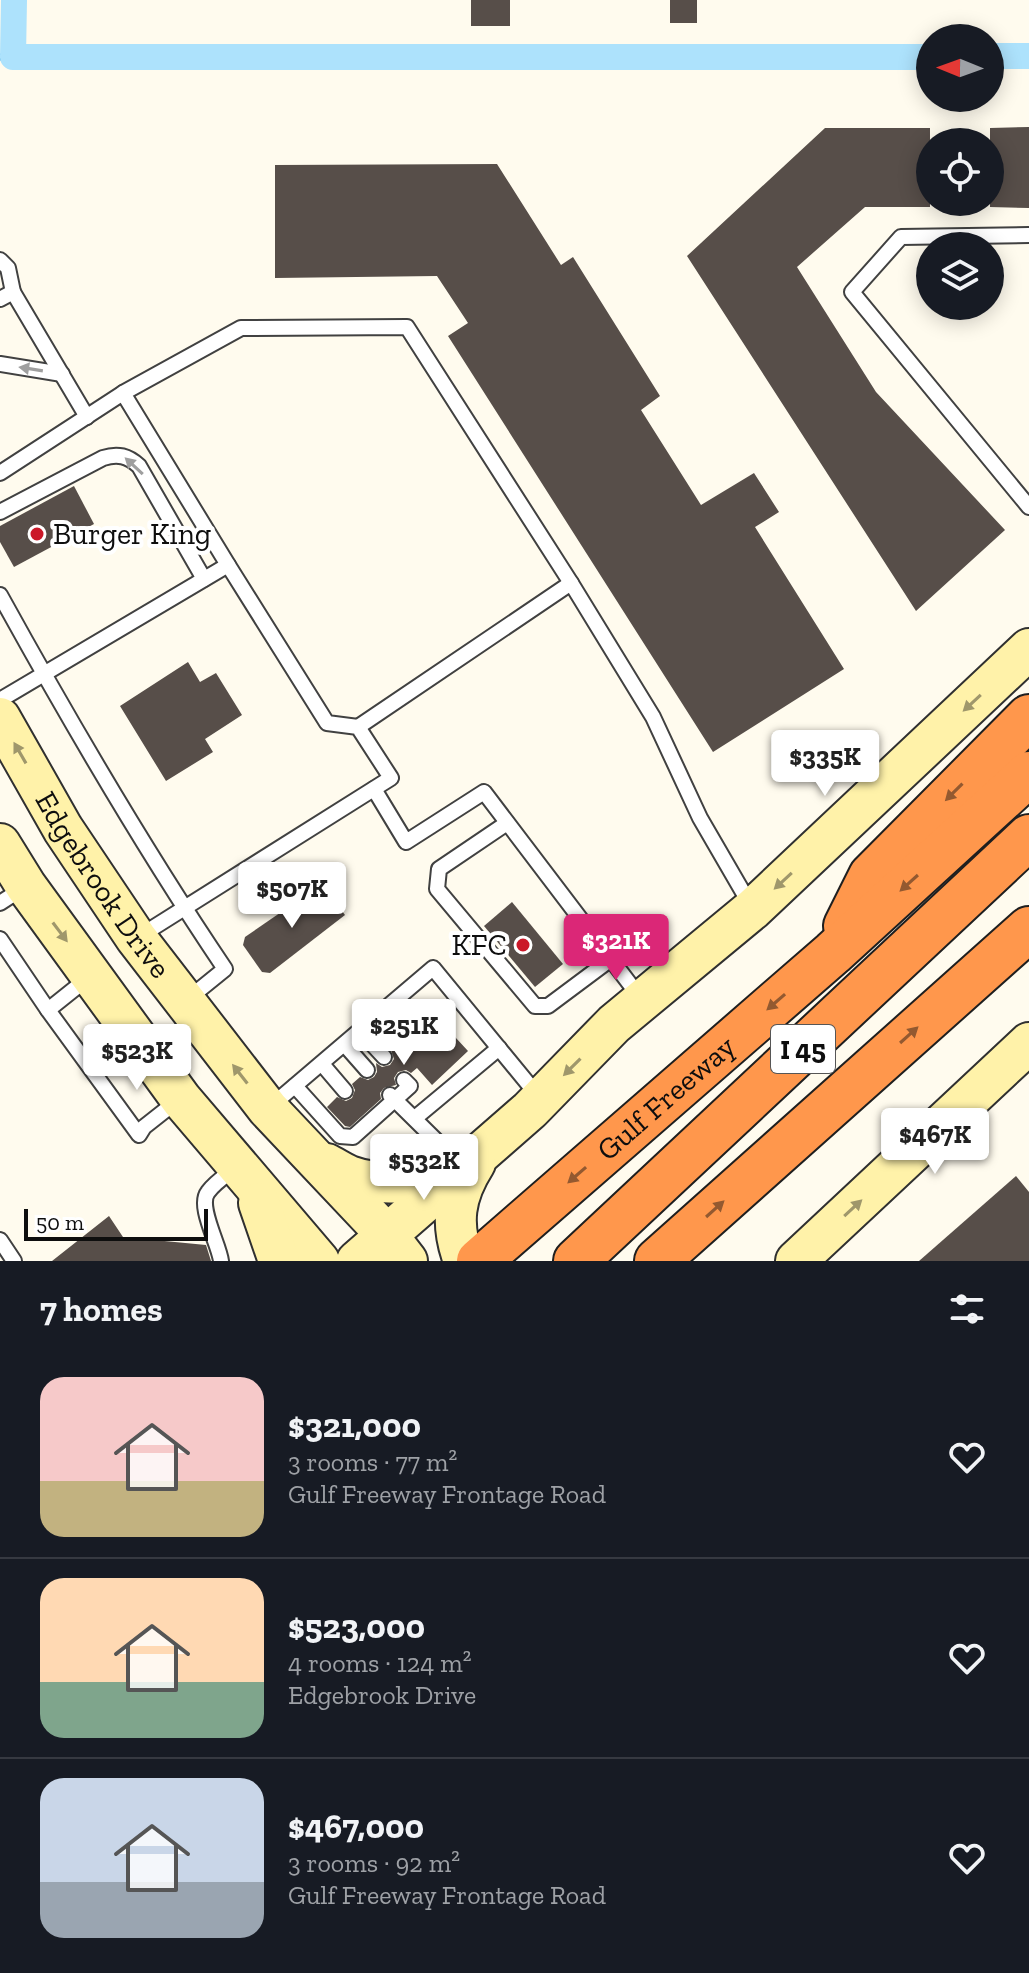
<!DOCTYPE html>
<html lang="en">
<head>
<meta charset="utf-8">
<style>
	body { margin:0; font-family:"Zilla Slab",serif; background:#20242c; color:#f1f3f6; height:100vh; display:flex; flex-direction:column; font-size:30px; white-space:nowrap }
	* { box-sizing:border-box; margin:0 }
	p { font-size:26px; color:#9ea1a6 }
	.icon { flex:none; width:44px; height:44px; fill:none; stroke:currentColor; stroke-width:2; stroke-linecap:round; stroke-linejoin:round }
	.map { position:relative; height:1261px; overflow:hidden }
	.panel { display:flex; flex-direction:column; background:#171b24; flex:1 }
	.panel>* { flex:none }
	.needle { width:52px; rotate:271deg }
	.fabs { position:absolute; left:916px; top:24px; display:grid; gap:16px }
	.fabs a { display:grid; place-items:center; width:88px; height:88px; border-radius:50%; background:#171b24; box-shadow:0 4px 20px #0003; font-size:40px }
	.scale { position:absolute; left:24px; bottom:20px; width:184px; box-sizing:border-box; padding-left:8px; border:4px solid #0e0e0e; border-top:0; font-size:22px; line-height:28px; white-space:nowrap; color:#0e0e0e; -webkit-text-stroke:6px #fff; paint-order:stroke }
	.price { position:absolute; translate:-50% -68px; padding:0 18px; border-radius:8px; background:#fff; color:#222; font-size:26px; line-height:52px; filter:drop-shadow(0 2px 4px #0008) }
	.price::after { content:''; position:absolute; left:50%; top:48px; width:24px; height:18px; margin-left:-12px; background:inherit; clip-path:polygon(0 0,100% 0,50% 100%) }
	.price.on { background:#db2777; color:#fff }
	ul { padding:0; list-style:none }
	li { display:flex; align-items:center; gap:24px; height:200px; padding:0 40px }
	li+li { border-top:2px solid #363941 }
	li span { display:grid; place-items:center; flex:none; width:224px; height:160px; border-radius:24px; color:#555 }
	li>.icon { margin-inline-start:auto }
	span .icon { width:96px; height:96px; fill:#fffc; stroke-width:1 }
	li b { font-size:34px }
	h2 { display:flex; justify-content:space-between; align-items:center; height:96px; padding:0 40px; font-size:34px }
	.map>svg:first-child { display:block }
</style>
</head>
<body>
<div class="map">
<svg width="1029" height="1261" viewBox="0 0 1029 1261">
	<rect width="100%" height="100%" fill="#fffbee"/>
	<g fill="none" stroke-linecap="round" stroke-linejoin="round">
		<path stroke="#2d9cda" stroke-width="7" d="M0,57h13"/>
		<g stroke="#ade2fc" stroke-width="26">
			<path d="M14,0l-1,57h917"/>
			<path d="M990,56h39"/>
		</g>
	</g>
	<g fill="#574e49">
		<rect x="471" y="0" width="39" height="26"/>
		<rect x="670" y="0" width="27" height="23"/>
		<path d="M1029,127v81l-39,-1v-79z"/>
		<path d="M825,128h105v79h-65l-68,60 79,125 129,138 -89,81 -229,-355z"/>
		<path d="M497,164l64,101 12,-8 87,139 -19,14 60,95 53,-32 25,39 -24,15 89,142 -131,83 -265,-416 20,-13 -31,-47 -162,2v-113z"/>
		<path d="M74,486l20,38 -80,43 -14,-25v-16z"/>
		<path d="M188,662l12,20 16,-9 26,42 -37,24 8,13 -47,29 -46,-75z"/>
		<path d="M322,884l23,31 -75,58 -8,-1 -19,-27 2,-8z"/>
		<path d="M512,902l51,62 -28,23 -51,-61z"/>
		<path d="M431,1011l37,40 -36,34 -15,-17 -6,5 -5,-3 -8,2 -4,6 2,7 -12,3 -4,5 1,6 -31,28 -5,-1 -18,-19 10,-10 9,4 6,-3 3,-8 -3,-6 8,-7 8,3 6,-3 3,-5 -1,-9 6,4 8,-2 4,-6 -3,-9z"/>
		<path d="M1016,1176l13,16v69h-110z"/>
		<path d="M109,1216l14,21 83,8 5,16h-159z"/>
	</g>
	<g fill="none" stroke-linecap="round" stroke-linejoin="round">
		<defs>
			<g id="service">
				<path d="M1029,235l-128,2 -49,55 177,215"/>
				<path d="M0,260l8,8 5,24"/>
				<path d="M0,299l13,-7 74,125"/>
				<path d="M0,364l62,10"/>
				<path d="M0,473l123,-80 118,-65 166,-1 164,256 82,134 47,101 51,88"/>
				<path d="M0,512l103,-54c15,-5 25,-2 36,8l65,113"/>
				<path d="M0,595c70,127 144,254 225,374l-37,30"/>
				<path d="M0,700l228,-135 -105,-172"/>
				<path d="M358,727l213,-144"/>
				<path d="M374,789l32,53 78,-50 158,208"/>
				<path d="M507,823l-68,46 -2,20 98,117h13l63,-47"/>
				<path d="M0,903l23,-15"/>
				<path d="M140,936l251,-158 -33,-51 -31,-4 -99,-158"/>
				<path d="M0,939l48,71 91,125 5,-8 33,-26"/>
				<path d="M48,1010l40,-32"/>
				<path d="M360,1031l24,26"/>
				<path d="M345,1045l22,25"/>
				<path d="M322,1064l23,27"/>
				<path d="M295,1086l45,50 13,1 57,-51 -6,-6"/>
				<path d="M390,1095l73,72"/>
				<path d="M271,1106l162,-138 106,129"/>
				<path d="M415,1118l84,-70"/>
				<path d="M0,1240l14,21"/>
				<path d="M221,1261c-2,-17 -24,-55 -13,-69 7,-10 20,-18 30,-26"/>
			</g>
			<g id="secondary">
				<path id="s1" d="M0,718l63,111 73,109 132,171 119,126 20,26"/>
				<path d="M0,844l26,42 155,213 138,162"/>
				<path d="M327,1164c7,4 15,9 22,12 36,13 73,4 109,-3"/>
				<path d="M259,1203l20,58"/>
				<path d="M357,1261l173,-151 84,-86 139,-115 276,-260"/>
				<path d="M464,1261c-14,-37 -10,-65 11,-98"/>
				<path d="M796,1261l233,-218"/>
			</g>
			<g id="motorway">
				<path d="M846,926l25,-50 158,-159"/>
				<path id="s2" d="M479,1261l354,-308 196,-179"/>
				<path d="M576,1261l453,-424"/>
				<path d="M657,1261l372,-332"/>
			</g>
		</defs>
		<use href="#service" stroke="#414141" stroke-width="18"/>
		<use href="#secondary" stroke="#303030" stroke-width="44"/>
		<use href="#motorway" stroke="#1f1f1f" stroke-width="48"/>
		<use href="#service" stroke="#fff" stroke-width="14"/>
		<use href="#secondary" stroke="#fff2a9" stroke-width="40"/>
		<use href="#motorway" stroke="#ff974c" stroke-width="44"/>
	</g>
	<defs><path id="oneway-solid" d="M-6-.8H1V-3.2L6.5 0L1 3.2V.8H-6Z" transform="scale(2)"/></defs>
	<g fill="#9f9f9f">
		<use href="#oneway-solid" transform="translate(31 369) rotate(-171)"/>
		<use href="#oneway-solid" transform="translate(134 466) rotate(-137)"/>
	</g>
	<g fill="#9f976b">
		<use href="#oneway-solid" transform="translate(972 703) rotate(137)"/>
		<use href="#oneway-solid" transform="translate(20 753) rotate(-120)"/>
		<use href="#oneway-solid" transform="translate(783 881) rotate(137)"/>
		<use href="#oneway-solid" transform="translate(60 932) rotate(53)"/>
		<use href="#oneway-solid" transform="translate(572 1067) rotate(135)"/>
		<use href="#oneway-solid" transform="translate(240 1074) rotate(-128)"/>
		<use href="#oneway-solid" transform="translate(853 1208) rotate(-43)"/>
	</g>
	<g fill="#935930">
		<use href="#oneway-solid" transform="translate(954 792) rotate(135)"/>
		<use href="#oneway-solid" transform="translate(909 883) rotate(138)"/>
		<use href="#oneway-solid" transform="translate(776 1002) rotate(139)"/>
		<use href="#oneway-solid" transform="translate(909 1035) rotate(-42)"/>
		<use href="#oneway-solid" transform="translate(577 1175) rotate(139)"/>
		<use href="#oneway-solid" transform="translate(715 1209) rotate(-42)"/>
	</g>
	<g fill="#cb1828" stroke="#fff" stroke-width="3">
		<circle cx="37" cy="534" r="8"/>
		<circle cx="523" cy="945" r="8"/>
	</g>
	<g text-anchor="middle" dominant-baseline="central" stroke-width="8" stroke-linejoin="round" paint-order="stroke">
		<rect fill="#fff" stroke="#565656" stroke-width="2" x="771" y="1025" width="64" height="48" rx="6"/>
		<g font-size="28" font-weight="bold" fill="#0e0e0e">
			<text x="803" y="1049">I 45</text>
		</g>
		<g font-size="30" fill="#0e0e0e" stroke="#fff" text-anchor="start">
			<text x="53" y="534">Burger King</text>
			<text x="507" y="945" text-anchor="end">KFC</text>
		</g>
		<g font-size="30" fill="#0e0e0e" stroke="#fff">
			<text stroke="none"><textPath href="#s1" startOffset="196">Edgebrook Drive</textPath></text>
			<text stroke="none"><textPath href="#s2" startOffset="248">Gulf Freeway</textPath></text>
		</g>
	</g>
</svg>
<div class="fabs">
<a><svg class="needle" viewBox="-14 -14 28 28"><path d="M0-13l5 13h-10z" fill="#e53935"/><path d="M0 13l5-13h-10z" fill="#9ea1a6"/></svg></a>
<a><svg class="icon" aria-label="locate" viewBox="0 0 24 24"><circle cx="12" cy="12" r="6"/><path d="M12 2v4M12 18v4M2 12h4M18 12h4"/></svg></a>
<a><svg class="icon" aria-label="layers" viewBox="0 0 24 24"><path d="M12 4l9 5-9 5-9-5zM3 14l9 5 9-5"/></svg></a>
</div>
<div class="scale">50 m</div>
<b class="price" style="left:825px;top:798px">$335K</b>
<b class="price" style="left:292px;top:930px">$507K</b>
<b class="price on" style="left:616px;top:982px">$321K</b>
<b class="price" style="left:404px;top:1067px">$251K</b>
<b class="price" style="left:137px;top:1092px">$523K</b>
<b class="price" style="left:935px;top:1176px">$467K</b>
<b class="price" style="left:424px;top:1202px">$532K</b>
</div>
<section class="panel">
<h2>7 homes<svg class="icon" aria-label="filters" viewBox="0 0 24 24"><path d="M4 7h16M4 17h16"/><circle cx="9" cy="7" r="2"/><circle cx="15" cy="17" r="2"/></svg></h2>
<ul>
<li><span style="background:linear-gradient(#f6c9c9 65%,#c2b280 0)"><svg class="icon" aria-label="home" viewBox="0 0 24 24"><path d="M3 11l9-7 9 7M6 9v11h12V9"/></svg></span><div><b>$321,000</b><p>3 rooms · 77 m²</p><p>Gulf Freeway Frontage Road</p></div><svg class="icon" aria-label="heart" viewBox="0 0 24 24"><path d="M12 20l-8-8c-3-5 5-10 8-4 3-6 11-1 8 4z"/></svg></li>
<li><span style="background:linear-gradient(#ffd9b3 65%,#7fa58c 0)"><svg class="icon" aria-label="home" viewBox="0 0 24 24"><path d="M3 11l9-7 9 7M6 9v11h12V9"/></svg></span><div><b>$523,000</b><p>4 rooms · 124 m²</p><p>Edgebrook Drive</p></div><svg class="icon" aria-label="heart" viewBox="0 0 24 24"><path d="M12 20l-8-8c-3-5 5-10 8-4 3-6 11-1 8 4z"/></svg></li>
<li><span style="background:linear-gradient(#c9d6e8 65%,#9aa5b1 0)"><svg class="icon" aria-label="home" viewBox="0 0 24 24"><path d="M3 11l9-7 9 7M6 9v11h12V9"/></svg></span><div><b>$467,000</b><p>3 rooms · 92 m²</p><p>Gulf Freeway Frontage Road</p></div><svg class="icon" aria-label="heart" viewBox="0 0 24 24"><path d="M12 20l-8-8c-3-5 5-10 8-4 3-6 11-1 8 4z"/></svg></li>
</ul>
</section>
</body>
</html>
